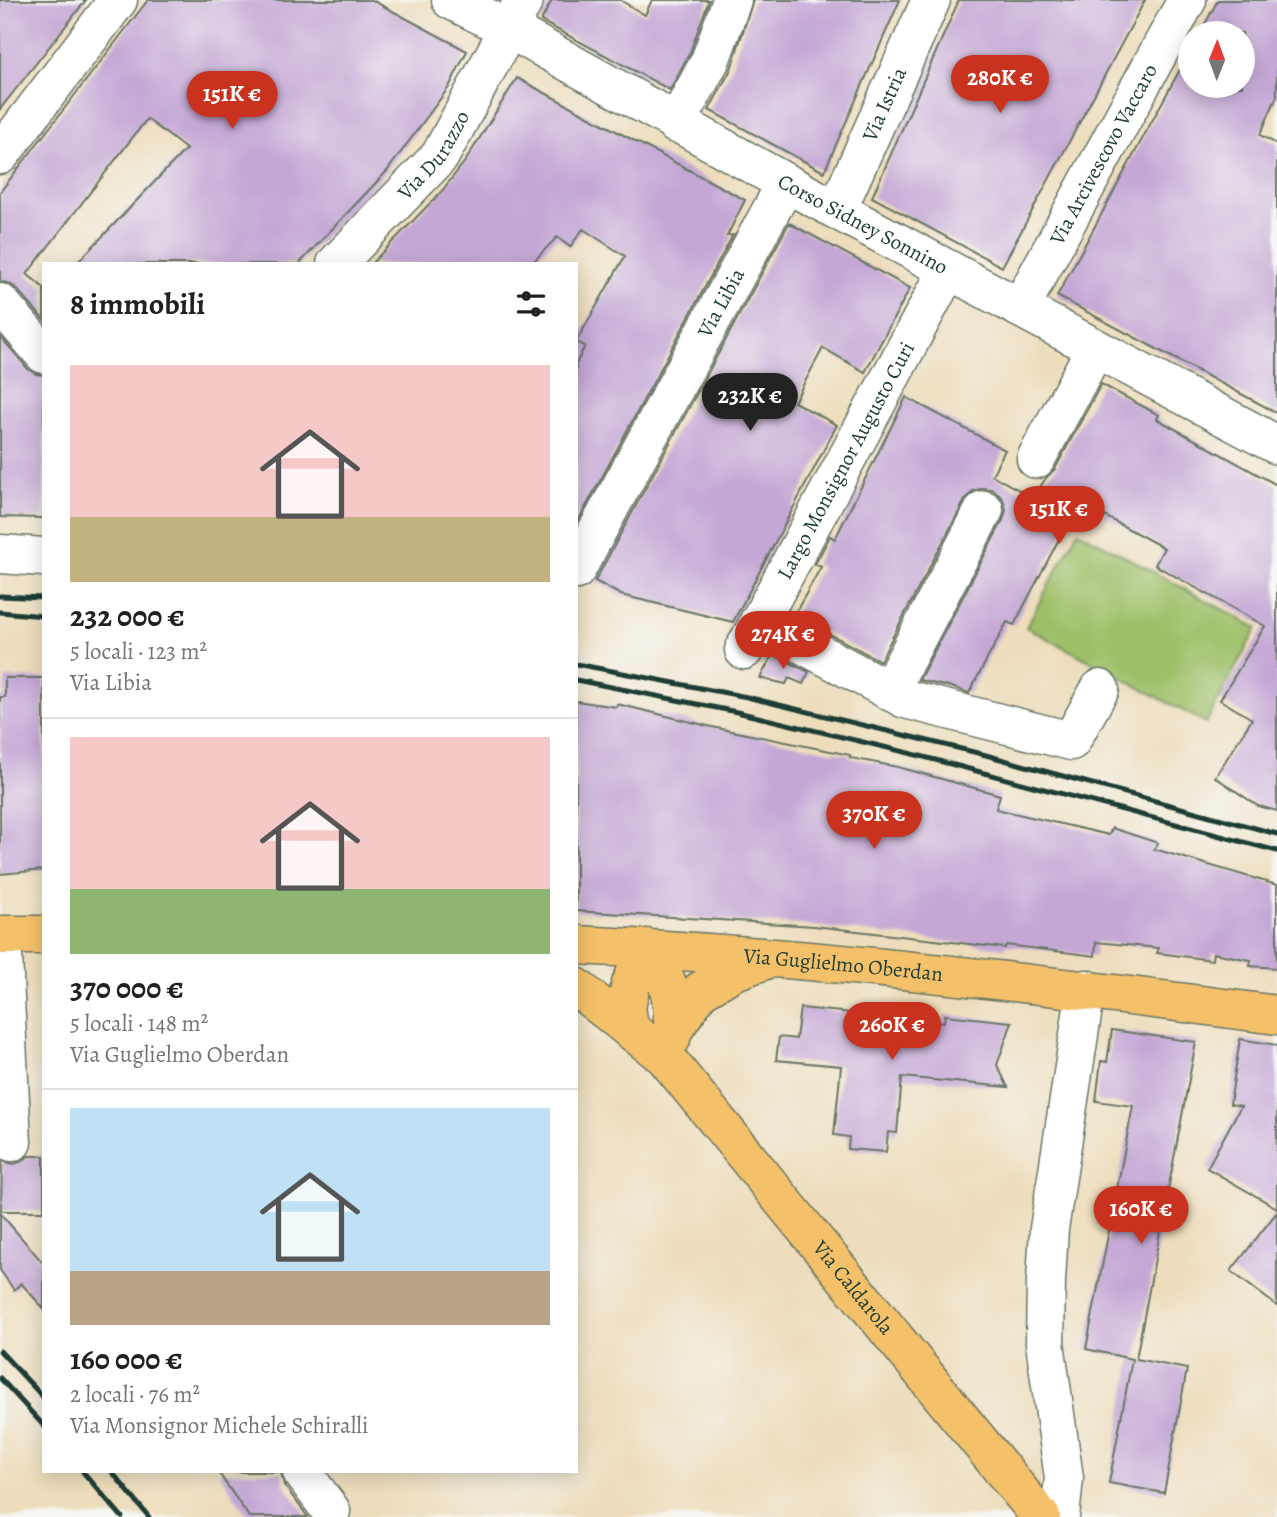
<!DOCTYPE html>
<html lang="it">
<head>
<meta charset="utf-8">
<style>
	body { margin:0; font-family:Alegreya,serif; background:#f6f6f6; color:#202124; height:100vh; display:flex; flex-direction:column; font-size:26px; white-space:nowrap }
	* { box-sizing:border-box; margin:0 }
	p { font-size:23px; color:#757577 }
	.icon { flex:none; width:38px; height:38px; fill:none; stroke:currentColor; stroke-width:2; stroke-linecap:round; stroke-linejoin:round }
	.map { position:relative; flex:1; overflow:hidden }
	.sheet { position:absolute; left:42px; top:262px; width:536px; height:1211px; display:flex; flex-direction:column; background:#fff; border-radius:0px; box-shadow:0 4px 18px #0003 }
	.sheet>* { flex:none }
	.needle { width:46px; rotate:1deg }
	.buttons { position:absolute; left:1178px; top:21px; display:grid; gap:14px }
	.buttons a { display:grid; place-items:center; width:77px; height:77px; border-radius:50%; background:#fff; box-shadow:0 4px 18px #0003; font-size:35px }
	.price { position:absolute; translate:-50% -60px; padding:0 16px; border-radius:24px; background:#c8321e; color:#fff; font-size:23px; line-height:46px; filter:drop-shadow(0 2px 4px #0008) }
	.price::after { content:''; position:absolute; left:50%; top:42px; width:21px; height:16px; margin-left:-10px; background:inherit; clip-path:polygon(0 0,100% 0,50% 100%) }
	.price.active { background:#222; color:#fff }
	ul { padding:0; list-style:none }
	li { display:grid; align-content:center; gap:14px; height:371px; padding:0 28px }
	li+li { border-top:2px solid #e0e0e0 }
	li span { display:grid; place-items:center; height:217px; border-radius:0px; color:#555 }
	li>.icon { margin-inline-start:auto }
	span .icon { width:126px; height:126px; fill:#fffc; stroke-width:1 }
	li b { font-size:30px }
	h2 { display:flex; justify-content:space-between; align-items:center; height:84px; padding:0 28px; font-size:30px }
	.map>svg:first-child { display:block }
</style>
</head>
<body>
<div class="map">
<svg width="1277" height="1517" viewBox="0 0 1277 1517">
	<rect width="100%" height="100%" fill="#f6f6f2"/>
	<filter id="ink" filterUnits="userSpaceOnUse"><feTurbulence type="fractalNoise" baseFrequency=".0143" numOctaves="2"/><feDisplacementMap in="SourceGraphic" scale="14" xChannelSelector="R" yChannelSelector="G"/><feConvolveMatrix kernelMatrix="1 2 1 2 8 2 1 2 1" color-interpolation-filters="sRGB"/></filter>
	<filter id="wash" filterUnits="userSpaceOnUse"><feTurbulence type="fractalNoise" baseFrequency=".00686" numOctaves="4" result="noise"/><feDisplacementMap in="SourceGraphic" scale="28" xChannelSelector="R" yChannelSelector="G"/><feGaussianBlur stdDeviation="1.57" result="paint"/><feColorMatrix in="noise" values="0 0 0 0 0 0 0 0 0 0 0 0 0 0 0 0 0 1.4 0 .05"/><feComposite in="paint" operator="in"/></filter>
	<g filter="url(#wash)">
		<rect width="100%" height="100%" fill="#edddbc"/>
		<path fill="#9ebf68" stroke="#5e7e4e" stroke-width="2" d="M1078,531l179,97 -51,95 -180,-96z"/>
		<g id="blocks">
			<g fill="#c4a7d5">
				<path d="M0,0h86l-86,109z"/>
				<path d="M148,0h224l95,51 -18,36 -62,84 -88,93h-223l110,-115 -39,-30 -120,155 17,14v32l-28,-32 -8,-5 -8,-1v-90z"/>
				<path d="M552,0h68l25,15 7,-15h57l-19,52 -20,38 -129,-69z"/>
				<path d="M753,0h147l-76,172 -115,-62 22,-41z"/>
				<path d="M959,0h186l-143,267 -130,-70z"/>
				<path d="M1218,0h59v96l-17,39 17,9v269l-220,-117 133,-245v35h52v-53h-42z"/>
				<path d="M517,78l228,122 -18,36 6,-1 -157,290v-161l9,-18 -9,-4 49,-86 -42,-27 -13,18 -13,-10 -26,27h-160l70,-72 25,-32z"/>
				<path d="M789,223l121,65 -45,84 -42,-24 -29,54 43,23 -104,197 -112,-27 -26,-14z"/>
				<path d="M0,336l28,33 8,5 8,1v143l-44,-1z"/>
				<path d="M1101,384l58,31 -2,4 120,66v326l-19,-5 -43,-29 37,-58 -32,-19 45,-74 -110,-61 9,-17 -74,-40 -9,15 -11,-5 -56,107 -7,-3 -38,71 -24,-8 -1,1 -25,-6 84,-160 3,-10 -3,-11 -9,-9 -10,-2 -11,3 -8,9 -85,161 -86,-46 27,-48 -6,-3 15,-28 5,3 71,-142 99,53 -13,25 41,23 13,-20 9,-9z"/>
				<path d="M773,654l36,18 -6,12 -14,-6 -3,6 -26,-6z"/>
				<path d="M5,678h39v192l-44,4v-177h5z"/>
				<path d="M576,701l40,6 1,-3 95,23 138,28v3l48,9 102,28 -4,14 113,26 3,-7 46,15 -4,6 123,36v83l-27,-2 1,-6 -38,-7 -1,7 -55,-7 2,-5 -63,-6 -1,14 -89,-11 -1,3 -36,-4 -155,-18 -238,-15z"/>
				<path d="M800,1008l144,14 1,-7 67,7 -15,43 11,22 -106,-10 -5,56 -9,-1 -2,20 -38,-3 1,-12 -15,-2 7,-69 -65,-6 3,-23 17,2z"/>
				<path d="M1112,1030l84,12 -60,317 51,10 -23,124 -55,-10 23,-124 -46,-10 47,-243 -37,-5 5,-40 6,1z"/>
				<path d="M1240,1039l37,6v163l-70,-40 34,-62 -11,-2z"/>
				<path d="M28,1156h16v55h-43l1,-50 12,3 9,-3z"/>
				<path d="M1277,1212v94l-46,-35z"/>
				<path d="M0,1213l44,51v45l-23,-26 -7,7 -14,-20z"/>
				<path d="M218,1472h63l3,13 24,32h-59z"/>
			</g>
		</g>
	</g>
	<g filter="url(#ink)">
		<use href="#blocks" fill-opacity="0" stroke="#677564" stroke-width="2"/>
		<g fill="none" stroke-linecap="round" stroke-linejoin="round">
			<defs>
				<g id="minor">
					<path id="s1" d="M451,0l58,29 277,154 491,262"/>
					<path d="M676,124l34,-63 22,-61"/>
					<path d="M0,155l118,-155"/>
					<path id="s2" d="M837,210l94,-210"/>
					<path id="s3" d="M336,264l104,-108 84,-156"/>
					<path d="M0,303l44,51"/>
					<path id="s4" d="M1020,308l167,-308"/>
					<path d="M1036,459l59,-110"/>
					<path d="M0,554l44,3"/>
					<path id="s5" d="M576,570l210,-387"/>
					<path d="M759,621l146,78 166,42 29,-52"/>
					<path id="s6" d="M744,650l204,-380"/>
					<path d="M889,691l95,-181"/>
					<path d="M2,936l10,206"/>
					<path d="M302,1472l29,39"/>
					<path d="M1060,1517l4,-39 -19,-135 1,-62 3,-52 37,-240"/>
				</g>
				<g id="major">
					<path d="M0,935h44"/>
					<path id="s7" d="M576,945c235,11 468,39 701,70"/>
					<path id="s8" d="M576,987l89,70 376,460"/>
					<path d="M630,1030l-4,-22 5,-24 15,-36c22,28 28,47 27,82"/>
					<path d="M671,1039l2,-9 27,-39 32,-19 33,-12"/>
				</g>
			</defs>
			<use href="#minor" stroke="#677564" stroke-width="41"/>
			<use href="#major" stroke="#677564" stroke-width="41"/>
			<use href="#minor" stroke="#fff" stroke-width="38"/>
			<use href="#major" stroke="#f4c16a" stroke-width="38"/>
			<g stroke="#1f3d34" stroke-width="5">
				<path d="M0,596l44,2"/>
				<path d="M0,612l44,4"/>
				<path d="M576,664l171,33 235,57 295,80"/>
				<path d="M576,680l161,32 172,41 368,98"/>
				<path d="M0,1351l44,47"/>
				<path d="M0,1378l44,48"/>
				<path d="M83,1472l39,45"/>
				<path d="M112,1472l37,45"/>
			</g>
		</g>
	</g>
	<g text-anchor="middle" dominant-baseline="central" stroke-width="6" stroke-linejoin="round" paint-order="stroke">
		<g font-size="21" fill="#1f3d34" stroke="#f6f6f2">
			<text stroke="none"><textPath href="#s2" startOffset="116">Via Istria</textPath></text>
			<text stroke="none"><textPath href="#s3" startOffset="147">Via Durazzo</textPath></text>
			<text stroke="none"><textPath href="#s4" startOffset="175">Via Arcivescovo Vaccaro</textPath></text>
			<text stroke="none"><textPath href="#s1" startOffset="469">Corso Sidney Sonnino</textPath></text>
			<text stroke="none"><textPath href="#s5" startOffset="304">Via Libia</textPath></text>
			<text stroke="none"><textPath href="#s6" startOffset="215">Largo Monsignor Augusto Curi</textPath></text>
			<text stroke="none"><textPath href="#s7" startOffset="268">Via Guglielmo Oberdan</textPath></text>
			<text stroke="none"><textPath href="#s8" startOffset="411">Via Caldarola</textPath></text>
		</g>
	</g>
</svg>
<div class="buttons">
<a><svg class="needle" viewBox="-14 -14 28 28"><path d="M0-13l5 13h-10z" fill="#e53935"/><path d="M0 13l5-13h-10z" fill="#757577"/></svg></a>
</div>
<b class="price" style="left:1000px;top:115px">280K €</b>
<b class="price" style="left:232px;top:131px">151K €</b>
<b class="price active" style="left:750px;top:433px">232K €</b>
<b class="price" style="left:1059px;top:546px">151K €</b>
<b class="price" style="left:783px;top:671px">274K €</b>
<b class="price" style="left:874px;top:851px">370K €</b>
<b class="price" style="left:892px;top:1062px">260K €</b>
<b class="price" style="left:1141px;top:1246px">160K €</b>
<section class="sheet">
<h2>8 immobili<svg class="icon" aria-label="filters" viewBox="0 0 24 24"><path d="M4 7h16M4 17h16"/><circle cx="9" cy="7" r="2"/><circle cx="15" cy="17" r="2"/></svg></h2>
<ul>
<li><span style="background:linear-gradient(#f6c9c9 70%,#c2b280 0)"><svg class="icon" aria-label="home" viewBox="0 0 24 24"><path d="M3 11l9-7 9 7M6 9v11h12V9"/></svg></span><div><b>232 000 €</b><p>5 locali · 123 m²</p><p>Via Libia</p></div></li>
<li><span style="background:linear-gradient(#f6c9c9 70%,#8fb573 0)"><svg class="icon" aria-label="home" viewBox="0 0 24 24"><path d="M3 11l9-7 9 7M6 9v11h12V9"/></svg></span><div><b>370 000 €</b><p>5 locali · 148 m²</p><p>Via Guglielmo Oberdan</p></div></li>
<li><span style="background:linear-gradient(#bfe0f5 75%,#b9a48a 0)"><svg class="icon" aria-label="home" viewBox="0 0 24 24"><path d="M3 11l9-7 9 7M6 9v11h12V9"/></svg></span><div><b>160 000 €</b><p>2 locali · 76 m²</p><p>Via Monsignor Michele Schiralli</p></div></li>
</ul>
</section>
</div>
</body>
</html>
